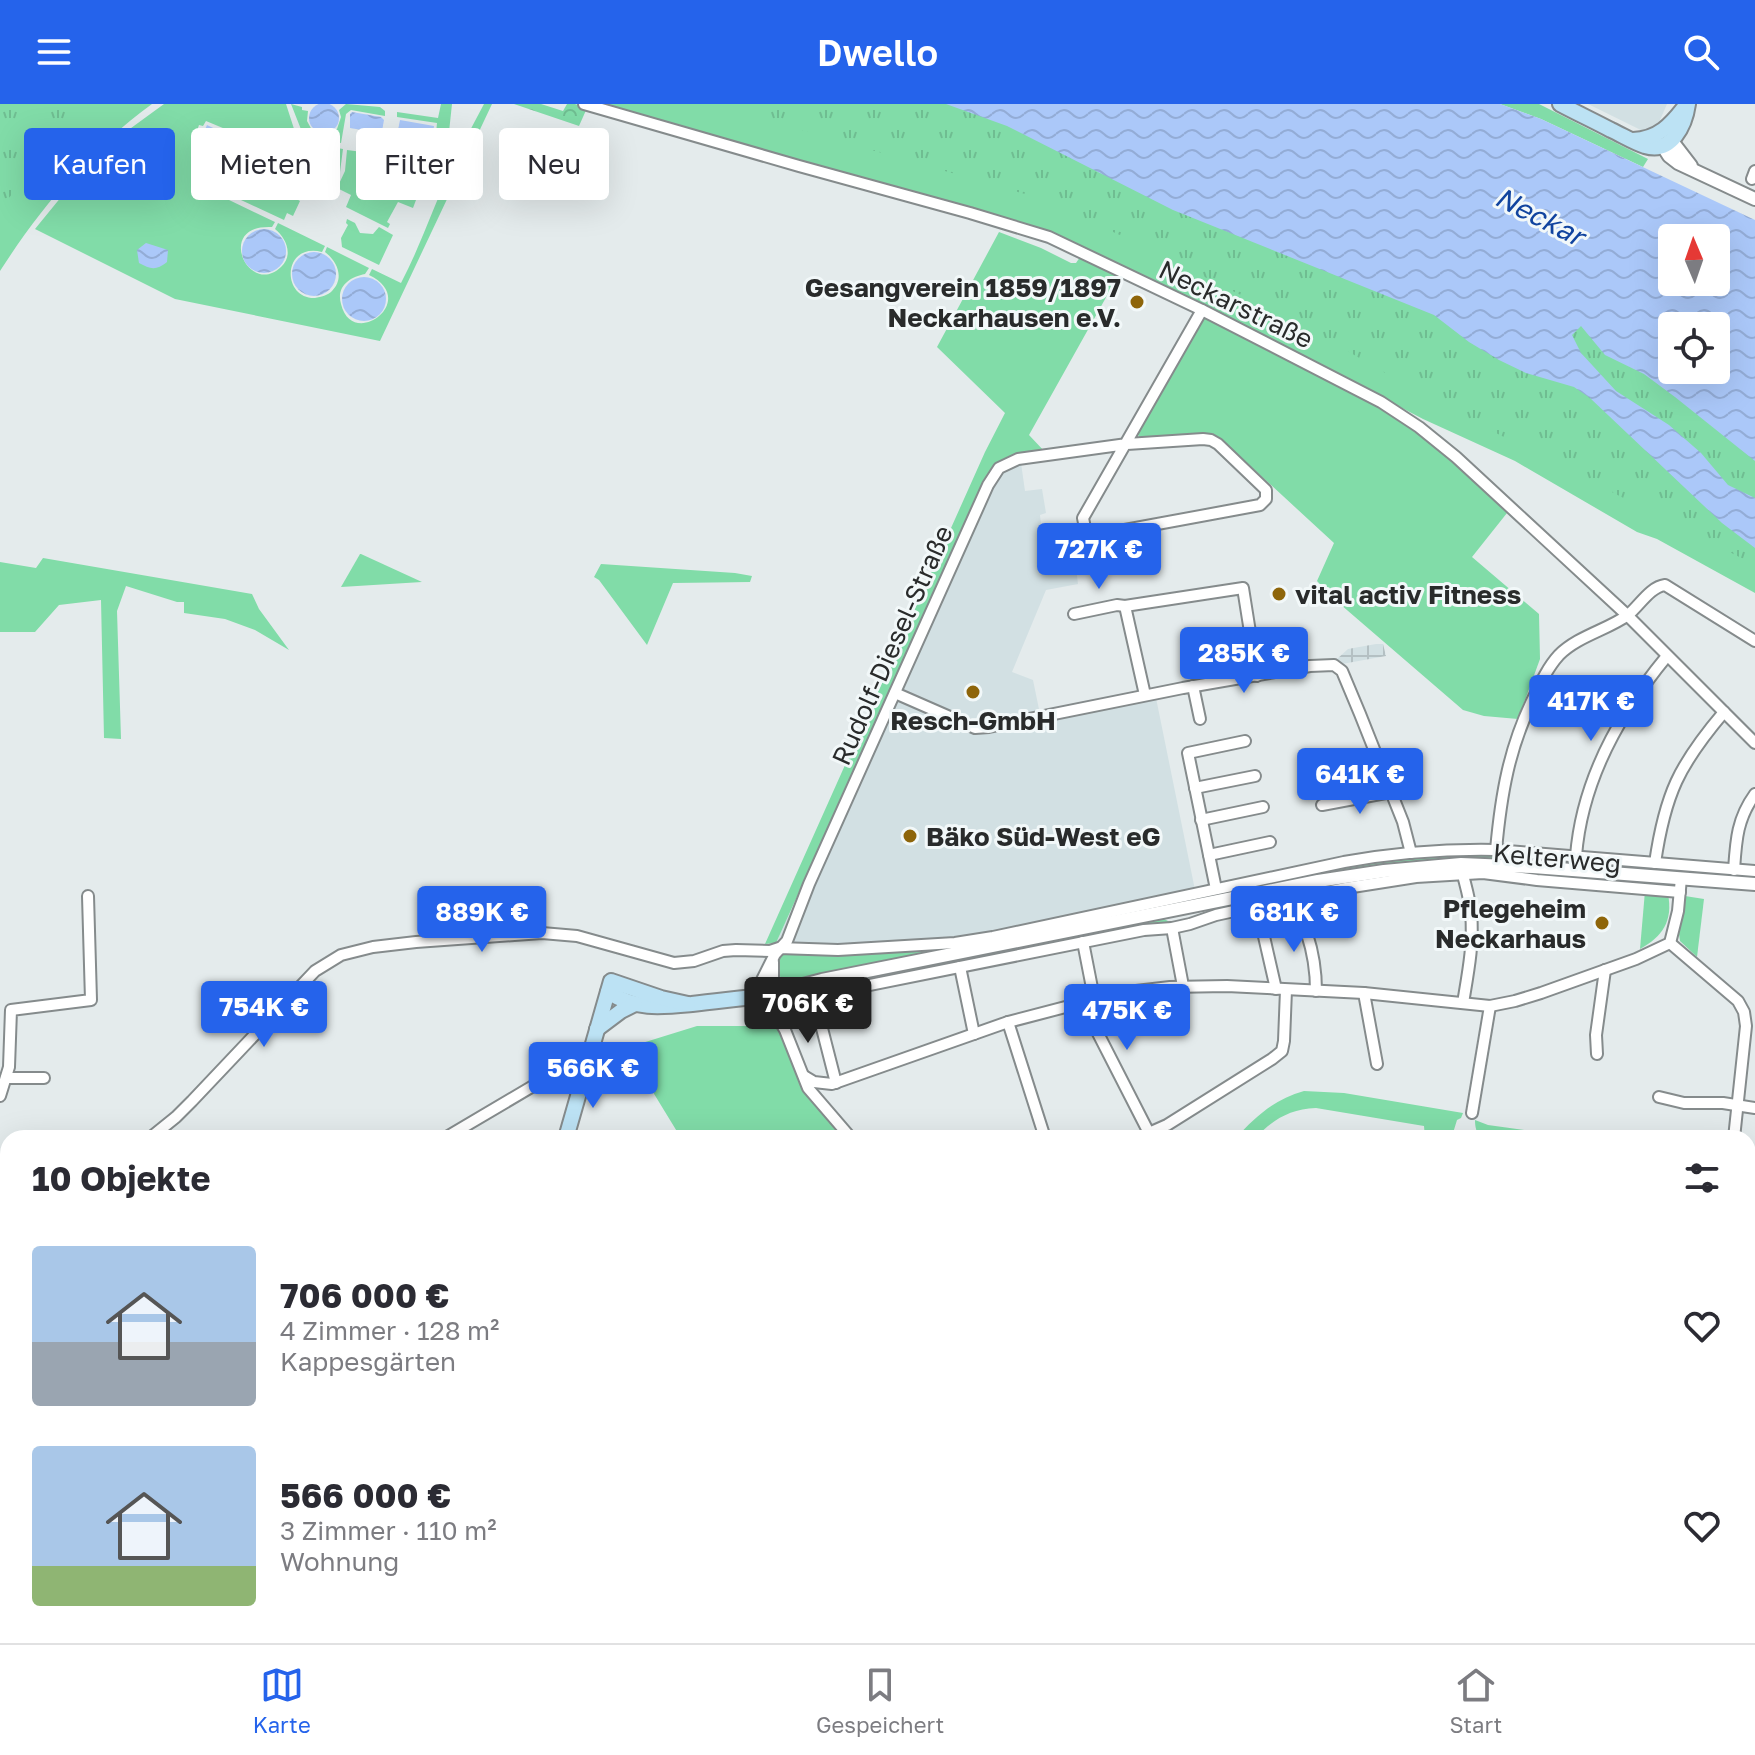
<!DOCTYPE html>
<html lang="de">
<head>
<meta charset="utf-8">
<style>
	body { margin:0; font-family:"Golos Text",sans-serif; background:#f7f7f7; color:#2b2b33; height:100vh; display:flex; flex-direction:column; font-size:30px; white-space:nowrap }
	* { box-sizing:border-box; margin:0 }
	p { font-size:26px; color:#7c7c81 }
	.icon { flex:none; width:44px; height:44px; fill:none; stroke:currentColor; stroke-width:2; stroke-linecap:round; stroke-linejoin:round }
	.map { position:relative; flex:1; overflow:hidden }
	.sheet { position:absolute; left:0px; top:1026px; width:1756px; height:514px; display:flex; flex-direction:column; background:#fff; border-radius:24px 24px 0 0; box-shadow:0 8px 32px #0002 }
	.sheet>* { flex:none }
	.top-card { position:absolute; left:24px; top:24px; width:800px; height:72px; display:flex; gap:16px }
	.needle { width:52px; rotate:358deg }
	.buttons { position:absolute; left:1658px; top:120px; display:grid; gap:16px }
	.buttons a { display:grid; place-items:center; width:72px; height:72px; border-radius:8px; background:#fff; box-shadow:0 8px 32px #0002; font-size:40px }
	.price { position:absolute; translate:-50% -68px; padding:0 18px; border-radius:8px; background:#2563eb; color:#fff; font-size:26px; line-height:52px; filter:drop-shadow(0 2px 4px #0008) }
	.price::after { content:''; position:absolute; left:50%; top:48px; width:24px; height:18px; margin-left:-12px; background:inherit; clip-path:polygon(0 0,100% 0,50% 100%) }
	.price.current { background:#222; color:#fff }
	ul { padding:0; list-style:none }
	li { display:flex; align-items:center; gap:24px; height:200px; padding:0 32px }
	li span { display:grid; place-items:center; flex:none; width:224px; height:160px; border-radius:8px; color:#555 }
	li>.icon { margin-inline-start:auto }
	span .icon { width:96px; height:96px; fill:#fffc; stroke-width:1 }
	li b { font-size:34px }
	h2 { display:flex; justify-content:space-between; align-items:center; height:96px; padding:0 32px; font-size:34px }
	.tag { padding:0 28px; border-radius:8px; background:#fff; box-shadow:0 8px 32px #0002; font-size:28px; line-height:72px }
	.tag.current { background:#2563eb; color:#fff }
	header { display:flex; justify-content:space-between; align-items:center; height:104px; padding:0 32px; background:#2563eb; color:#fff; font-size:36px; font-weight:600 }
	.menu { display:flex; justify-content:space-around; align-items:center; height:112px; border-top:2px solid #e1e1e2; background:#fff; font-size:22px; color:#7c7c81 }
	.menu a { display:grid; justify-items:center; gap:4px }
	.menu .current { color:#2563eb }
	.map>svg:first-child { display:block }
</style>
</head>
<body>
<header><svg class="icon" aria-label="menu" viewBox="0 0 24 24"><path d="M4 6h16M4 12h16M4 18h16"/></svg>Dwello<svg class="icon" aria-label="search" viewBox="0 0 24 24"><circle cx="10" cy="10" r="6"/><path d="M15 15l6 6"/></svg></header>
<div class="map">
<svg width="1755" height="1539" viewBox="0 0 1755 1539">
	<defs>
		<pattern id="industrial-grid" width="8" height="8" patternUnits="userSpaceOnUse" patternTransform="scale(2)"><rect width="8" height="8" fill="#d2e0e3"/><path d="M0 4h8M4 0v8" fill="none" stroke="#b4c0c3"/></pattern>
		<pattern id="forest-crowns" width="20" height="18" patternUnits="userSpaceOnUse" patternTransform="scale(2)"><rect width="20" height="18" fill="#81dca8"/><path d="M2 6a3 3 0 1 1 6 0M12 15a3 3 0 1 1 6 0" fill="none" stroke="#6fbd91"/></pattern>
		<pattern id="park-tufts" width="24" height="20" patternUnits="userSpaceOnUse" patternTransform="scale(2)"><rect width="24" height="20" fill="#81dca8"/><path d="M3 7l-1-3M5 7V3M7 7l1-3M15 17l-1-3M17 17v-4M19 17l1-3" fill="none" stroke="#6fbd91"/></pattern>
		<pattern id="water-waves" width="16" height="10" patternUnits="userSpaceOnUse" patternTransform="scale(2)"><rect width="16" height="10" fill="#abc8f9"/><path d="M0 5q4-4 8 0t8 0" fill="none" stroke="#93acd6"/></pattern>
	</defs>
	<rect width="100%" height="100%" fill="#e4ebec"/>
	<g fill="#d2e0e3">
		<path d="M1588,0h79l-14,32z"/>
		<path d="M1020,352l5,35 17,-2 4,24 -6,2 3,25 29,-4 6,48 -32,6 -34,82 21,8 8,39 115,-21 39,192 -205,50 -152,15 -59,-2 -3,-10 204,-451 9,-17z"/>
	</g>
	<path fill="url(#industrial-grid)" d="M1376,540h7l3,12 -44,8 -5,-5 11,-10z"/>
	<g fill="#81dca8">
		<path d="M0,0h152c-63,46 -110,102 -152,167z"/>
		<path d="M164,0h122l10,31 -20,-3v5l67,12 -3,23 -6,-1v5l4,2 -4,7 -3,-2 -2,2 -43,-21v-4l-15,-7 -1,-3 -10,-3 -28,-13 -2,-3 -24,-10 -3,5 -4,-1 -2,6 3,2 -7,15 6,3 3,-3 66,32 -1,4 11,6v5l4,4 6,1 5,-3 7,4 -7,15 -6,-3 -3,7 -56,-26 -1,5 48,23 -3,5c-58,-3 -23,71 9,40 13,-12 5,-29 -6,-38l3,-6 47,23 -3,6c-40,-10 -41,47 -7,46 6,-1 13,-3 17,-7 13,-13 5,-30 -7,-39l2,-5 42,21 -4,6c-15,3 -29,12 -24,30 11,47 80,-4 28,-29l3,-6 29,14c20,-38 33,-78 51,-117 10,-21 21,-41 32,-62h8l-112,237 -205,-42 -140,-70 31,-38 50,-52z"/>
		<path d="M291,0l11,3v3l6,1 -1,10 6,11 13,3 11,-6 4,-12 -2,-7 7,-6 34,3 5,4v5l-34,-6 -5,4 -5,29 -37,-6z"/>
		<path d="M441,0h11l-3,28 10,2 -9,17 -36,-5 -2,7 -18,-2 -4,-3v-11l45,7 2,-21 -40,-6v-5l41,6z"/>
		<path d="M598,0h348l809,444v45l-98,-54 -20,-7 -122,-71 -92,-42 -84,-44 -288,-141 -50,-17 -203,-55z"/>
		<path d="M1500,0h39l109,55 -5,8 -102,-48z"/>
		<path d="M347,46l62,8 -3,23 16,3 -9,24 -15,-6 -11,20 3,2 -2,4 -42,-21 5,-12 -14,-7 8,-17z"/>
		<path d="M284,61l27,14 -9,19 -8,-4v-5l-5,-5 -10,3 -4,-2 3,-5 4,1 3,-10 -2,-3z"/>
		<path d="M347,115l8,4 5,10 13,1 6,-7 14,8 -14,30 -37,-18 -1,-9 7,-13 -2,-2z"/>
		<path d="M999,128l42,16 30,15h5l4,-6 38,19 -89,159 16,17 -33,6 -32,34 -204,451 -11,1 220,-492 20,-39 -68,-66z"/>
		<path d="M1199,210l71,38 113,53 31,21 93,87 -35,44 67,57 1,45 -22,60 -34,-3 -21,-6 -130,-112 -16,-17 17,-38 -113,-104 -9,-6 -68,8 -5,-3 -1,-4 6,-15z"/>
		<path d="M360,450h1l61,28 -81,5z"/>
		<path d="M43,454l209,36 7,15 30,41 -34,-20 -30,-11 -41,-6v-11h-7l-51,-16 -9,25 4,128 -17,-1 -3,-138 -42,5 -24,27h-35v-70l36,6z"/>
		<path d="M601,460l134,9 17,3 -2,6 -77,1 -26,62 -48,-65 -5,-3z"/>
		<path d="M1499,749l256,21v4l-233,-20 -83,1 -84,9 -136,29 -23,3 3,-2 173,-36 45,-6z"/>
		<path d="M1645,787l23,3c5,27 -5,42 -28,55z"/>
		<path d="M1685,792l19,3 -7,58 -17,-16 -1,-7z"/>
		<path d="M1164,815l6,3 -356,73v-4l231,-50z"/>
		<path d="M990,836l-1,3c-53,10 -108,18 -161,30 -12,3 -32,11 -43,7 -12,-6 -8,-16 -6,-27l59,2z"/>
		<path d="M768,909l13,13 12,40 12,23 41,49h-165l-55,-90 71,-22h62z"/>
		<path d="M1304,987l40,2 119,20 -2,5 -4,2 -4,13 11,5h-39l-1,-12 -108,-18c-27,1 -43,12 -61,30h-19c20,-22 39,-39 68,-47z"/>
		<path d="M1475,1016l13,5 92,13h-98c-6,-4 -7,-12 -7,-18z"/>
		<path d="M886,1532h136l-1,7h-132z"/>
	</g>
	<path fill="url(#forest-crowns)" d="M514,0h27l22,7 4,-7h8l12,4 -8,18z"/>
	<g fill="url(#park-tufts)" fill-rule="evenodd">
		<path d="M0,0h98l-45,39 -53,66z"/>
		<path d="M711,0h541l420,178h44l39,8v275l-318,-162 -131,-76 -96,-47 -36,-21 -142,-63zM1672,222h44v44h-44z"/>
	</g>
	<g fill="url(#water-waves)" fill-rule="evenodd">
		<circle cx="324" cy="14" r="15"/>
		<path d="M946,0h554l41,15 214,101v241l-80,-64 -31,-23 -39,-19 -24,-29 -9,9 9,18 35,38 53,34 32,28 27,32 27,13v50l-33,-25 -132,-125 -16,-11 -48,-14 -27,-13 -30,-18 -35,-27 -261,-105 -166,-84zM1672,134h44v44h-44zM1672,222h44v44h-44z"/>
		<path d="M352,8l29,5 3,3 -2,11 -2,2 -30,-5v-14z"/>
		<path d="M400,16l34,6 -2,15 -35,-6z"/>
		<path d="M207,21l76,37 -9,17 -75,-36z"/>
		<circle cx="264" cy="147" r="22"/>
		<path d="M146,139l22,7 -1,12c-11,9 -17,7 -28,1l-2,-13z"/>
		<circle cx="314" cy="170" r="22"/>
		<circle cx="364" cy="195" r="22"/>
	</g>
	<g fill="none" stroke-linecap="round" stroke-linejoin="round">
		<defs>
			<g id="minor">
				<path d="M584,0l215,62 171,47 79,24 153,73 179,92 38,25 37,30 171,158 128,128"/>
				<path d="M1752,75l3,-8"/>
				<path d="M1074,510l43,-9 8,1"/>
				<path d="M1193,582l7,33"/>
				<path d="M895,589l80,35 14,-1 194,-39 127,-22 24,-1 8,6 18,43 43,108 8,31"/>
				<path d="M1145,591l-20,-89 118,-18 14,88"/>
				<path d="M1195,684l60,-12"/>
				<path d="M1322,701l69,-13"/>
				<path d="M1201,716l62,-13"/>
				<path d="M1496,746c5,-55 13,-103 38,-153 7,-15 14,-30 25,-42 19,-19 48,-25 69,-40 12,-10 22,-28 37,-30l90,56"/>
				<path d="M1209,751l61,-13"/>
				<path d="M1576,752c6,-76 43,-142 91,-200"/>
				<path d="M1655,759c10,-69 24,-98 69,-151"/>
				<path d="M1734,766c2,-30 3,-51 21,-76"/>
				<path d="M1463,771c3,12 7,25 8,38 3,30 -3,60 -8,90"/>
				<path d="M1216,785l-28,-136 57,-12"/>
				<path d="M1291,795c4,12 12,23 16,35 6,18 9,39 9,57"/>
				<path d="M1257,802l19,83"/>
				<path d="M1172,824l11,58"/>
				<path d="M1083,838l11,56"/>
				<path d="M1670,839l68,58 6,11 2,14 -12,112"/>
				<path d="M773,858v22l8,18 3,22"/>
				<path d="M960,863l14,67"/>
				<path d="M1364,889l13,71"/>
				<path d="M814,893l22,86"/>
				<path d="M800,895l344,-69 28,-2 18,-4 26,-9 41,-9 89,-18 70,-11 67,-4 54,7 143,12"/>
				<path d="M1082,898l67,131 18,-8 105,-66 10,-8 2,-10 2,-51"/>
				<path d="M1008,918l37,116"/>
				<path d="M1597,950l-1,-19 9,-65"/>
				<path d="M804,972l10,6 18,2 176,-62 111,-29 51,-6 57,-1 137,7 126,13 25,-5 26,-8 95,-34 34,-16 8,-32 3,-33"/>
				<path d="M6,974h38"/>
				<path d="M0,992l9,-29 2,-57 80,-10 -3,-104"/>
				<path d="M1659,993l25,6h39l32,5"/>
				<path d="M1472,1009l18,-107"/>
				<path d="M150,1034l26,-21 16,-16 123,-130 26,-16 32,-8 43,-5 126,-9 35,3 97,27 20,-2 29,-10 13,-1 34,1 9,-3 59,2 117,-7 38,-6 351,-75c51,-9 101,-13 152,-12l259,21"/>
				<path d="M445,1034l127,-75"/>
				<path d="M851,1034l-43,-50 -23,-58 -11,-19 -13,-15v-14l14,-28 12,-13 22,-57 179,-399 11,-17 19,-9 109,-15 76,-5 8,1 7,4 48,46v9l-6,6 -157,29h-13l-5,-6 -2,-10 119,-208"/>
				<path d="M0,1155l8,-9"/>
				<path d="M1748,1306l7,-13"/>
				<path d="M1748,1322h7"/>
				<path d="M1748,1530l7,1"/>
				<path d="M21,1539l4,-7"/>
				<path d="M1679,1539l3,-7"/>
			</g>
			<g id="tertiary">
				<path d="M1671,36l20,26"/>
				<path d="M1662,41l7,11 9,7 77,36"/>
				<path d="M761,892l61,-16 496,-99 66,-10 77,-7 72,3 222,17"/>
			</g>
			<g id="secondary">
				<path d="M1560,0c17,9 34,17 51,26 11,5 22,12 34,16 27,8 40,-21 43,-42"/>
				<path d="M1633,36c25,-1 38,-15 53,-35"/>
				<path d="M608,888c28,18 53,15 84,12 23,-3 46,-5 69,-8"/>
				<path d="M597,925l24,-18 14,-7"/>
				<path d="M566,1034l45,-157 50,17 27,6"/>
				<path d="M470,1539l1,-7"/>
			</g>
		</defs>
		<use href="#minor" stroke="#858b8c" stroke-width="14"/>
		<use href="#tertiary" stroke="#858b8c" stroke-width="16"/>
		<use href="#secondary" stroke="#858b8c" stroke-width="18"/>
		<use href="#minor" stroke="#fff" stroke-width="10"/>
		<use href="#tertiary" stroke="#fff" stroke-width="12"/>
		<use href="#secondary" stroke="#bce2f4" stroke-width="14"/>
		<g stroke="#4b4e4e" stroke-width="3" stroke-dasharray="14 14" stroke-linecap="butt">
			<path d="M1748,1274l7,-13"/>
			<path d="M1609,1539l4,-7"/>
		</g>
	</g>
	<g fill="#8e650a" stroke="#f2f8f9" stroke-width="3">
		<circle cx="1137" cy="198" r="8"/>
		<circle cx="1279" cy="490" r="8"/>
		<circle cx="973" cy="588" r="8"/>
		<circle cx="910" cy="732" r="8"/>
		<circle cx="1602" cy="819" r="8"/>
	</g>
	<g text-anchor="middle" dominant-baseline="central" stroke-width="6" stroke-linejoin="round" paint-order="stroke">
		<g font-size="26" font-weight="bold" fill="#292b2b" stroke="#f2f8f9" text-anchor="end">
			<text x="1121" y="183">Gesangverein 1859/1897<tspan x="1121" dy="30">Neckarhausen e.V.</tspan></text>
			<text x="1295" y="490" text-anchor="start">vital activ Fitness</text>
			<text x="973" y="616" text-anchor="middle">Resch-GmbH</text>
			<text x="926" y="732" text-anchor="start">Bäko Süd-West eG</text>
			<text x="1586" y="804">Pflegeheim<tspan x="1586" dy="30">Neckarhaus</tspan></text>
		</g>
		<g font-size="26" fill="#292b2b" stroke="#f2f8f9">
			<text transform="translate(1236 200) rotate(26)">Neckarstraße</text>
			<text transform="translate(892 541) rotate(-66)">Rudolf-Diesel-Straße</text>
			<text transform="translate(1557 754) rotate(5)">Kelterweg</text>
		</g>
		<g font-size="28" font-style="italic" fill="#11449f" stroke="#f2f8f9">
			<text transform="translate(1540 112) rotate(27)">Neckar</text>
		</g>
	</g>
</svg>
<div class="buttons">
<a><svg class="needle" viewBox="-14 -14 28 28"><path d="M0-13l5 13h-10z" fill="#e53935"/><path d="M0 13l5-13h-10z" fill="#7c7c81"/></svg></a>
<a><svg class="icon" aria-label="locate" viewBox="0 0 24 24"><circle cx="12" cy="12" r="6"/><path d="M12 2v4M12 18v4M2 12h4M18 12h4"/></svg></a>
</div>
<b class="price" style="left:1099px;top:487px">727K €</b>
<b class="price" style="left:1244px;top:591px">285K €</b>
<b class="price" style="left:1591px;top:639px">417K €</b>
<b class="price" style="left:1360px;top:712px">641K €</b>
<b class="price" style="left:482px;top:850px">889K €</b>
<b class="price" style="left:1294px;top:850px">681K €</b>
<b class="price current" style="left:808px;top:941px">706K €</b>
<b class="price" style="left:264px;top:945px">754K €</b>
<b class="price" style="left:1127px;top:948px">475K €</b>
<b class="price" style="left:593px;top:1006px">566K €</b>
<div class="top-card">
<a class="tag current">Kaufen</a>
<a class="tag">Mieten</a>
<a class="tag">Filter</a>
<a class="tag">Neu</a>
</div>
<section class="sheet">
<h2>10 Objekte<svg class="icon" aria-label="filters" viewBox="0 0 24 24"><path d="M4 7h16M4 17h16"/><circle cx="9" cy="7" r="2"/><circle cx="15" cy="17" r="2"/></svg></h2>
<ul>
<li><span style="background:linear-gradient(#a9c7e8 60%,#9aa5b1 0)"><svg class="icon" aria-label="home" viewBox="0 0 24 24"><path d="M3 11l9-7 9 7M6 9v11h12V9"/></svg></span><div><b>706 000 €</b><p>4 Zimmer · 128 m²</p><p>Kappesgärten</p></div><svg class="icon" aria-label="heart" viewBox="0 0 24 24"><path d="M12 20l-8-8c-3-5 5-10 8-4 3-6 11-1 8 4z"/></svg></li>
<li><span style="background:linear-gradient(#a9c7e8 75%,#8fb573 0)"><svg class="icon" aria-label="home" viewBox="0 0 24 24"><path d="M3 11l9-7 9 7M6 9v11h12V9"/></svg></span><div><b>566 000 €</b><p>3 Zimmer · 110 m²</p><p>Wohnung</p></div><svg class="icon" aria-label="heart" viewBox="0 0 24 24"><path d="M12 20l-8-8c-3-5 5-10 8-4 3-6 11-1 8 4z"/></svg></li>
</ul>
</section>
</div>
<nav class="menu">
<a class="current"><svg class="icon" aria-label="map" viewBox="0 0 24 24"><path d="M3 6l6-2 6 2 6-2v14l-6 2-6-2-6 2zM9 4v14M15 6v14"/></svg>Karte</a>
<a><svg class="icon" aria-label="saved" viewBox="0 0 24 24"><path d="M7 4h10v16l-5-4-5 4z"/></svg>Gespeichert</a>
<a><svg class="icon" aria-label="home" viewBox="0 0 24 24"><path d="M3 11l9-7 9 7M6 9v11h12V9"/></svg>Start</a>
</nav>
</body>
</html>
